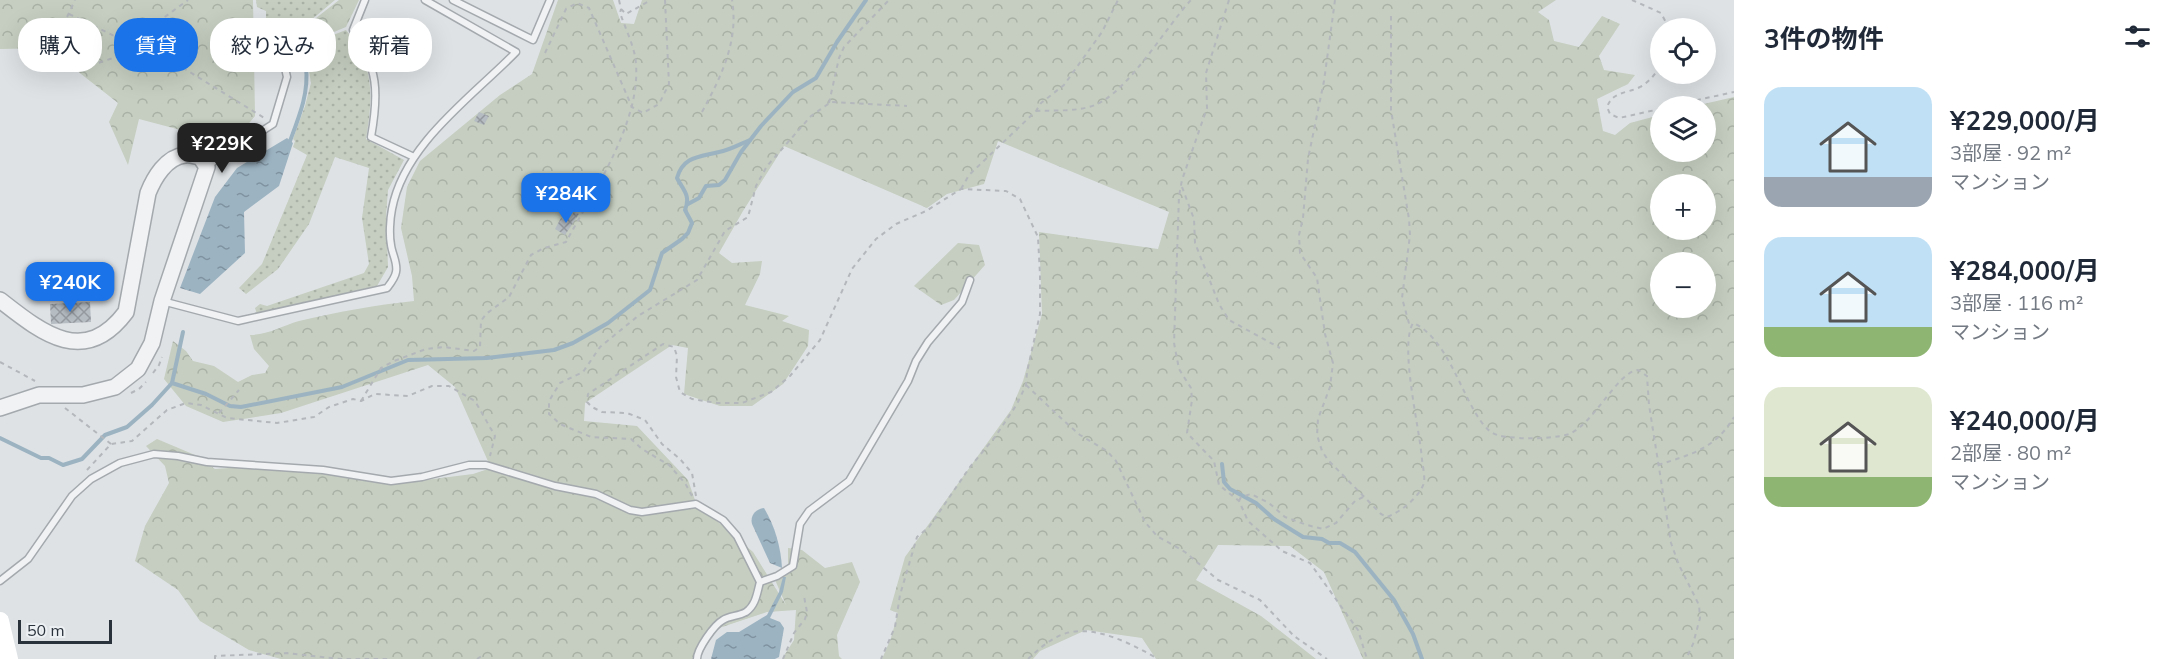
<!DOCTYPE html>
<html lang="ja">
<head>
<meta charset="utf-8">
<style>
	body { margin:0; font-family:Mulish,"Noto Sans JP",sans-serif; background:#f6f6f7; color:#1f2937; height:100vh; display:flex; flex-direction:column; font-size:22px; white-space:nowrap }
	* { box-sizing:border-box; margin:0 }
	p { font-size:20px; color:#747a83 }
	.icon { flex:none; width:33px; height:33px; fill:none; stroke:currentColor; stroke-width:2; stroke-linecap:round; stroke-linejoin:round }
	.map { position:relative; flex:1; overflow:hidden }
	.sheet { display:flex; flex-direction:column; background:#fff; width:450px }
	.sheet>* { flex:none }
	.banner { position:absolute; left:18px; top:18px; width:570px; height:54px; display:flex; gap:12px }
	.tools { position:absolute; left:1650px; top:18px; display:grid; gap:12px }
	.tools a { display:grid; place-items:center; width:66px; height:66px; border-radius:50%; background:#fff; box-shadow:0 6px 24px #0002; font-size:30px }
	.scale { position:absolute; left:18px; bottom:15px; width:94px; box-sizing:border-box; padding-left:6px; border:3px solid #29313a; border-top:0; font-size:16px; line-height:21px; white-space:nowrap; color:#29313a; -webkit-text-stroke:4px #edf0f3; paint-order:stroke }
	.price { position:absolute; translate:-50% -51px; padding:0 14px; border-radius:12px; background:#1a73e8; color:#fff; font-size:20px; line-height:39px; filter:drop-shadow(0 2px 3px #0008) }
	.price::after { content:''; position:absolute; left:50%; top:36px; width:18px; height:14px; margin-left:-9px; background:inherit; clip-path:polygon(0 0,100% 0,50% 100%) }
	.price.active { background:#222; color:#fff }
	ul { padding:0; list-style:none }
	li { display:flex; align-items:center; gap:18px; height:150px; padding:0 30px }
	li span { display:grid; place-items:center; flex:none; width:168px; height:120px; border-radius:18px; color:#555 }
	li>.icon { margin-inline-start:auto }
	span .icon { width:72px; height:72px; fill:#fffc; stroke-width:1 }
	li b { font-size:26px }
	h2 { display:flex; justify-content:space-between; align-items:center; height:72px; padding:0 30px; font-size:26px }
	.tag { padding:0 21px; border-radius:24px; background:#fff; box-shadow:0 6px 24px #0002; font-size:21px; line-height:54px }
	.tag.active { background:#1a73e8; color:#fff }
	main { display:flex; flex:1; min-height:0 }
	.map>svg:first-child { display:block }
</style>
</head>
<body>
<main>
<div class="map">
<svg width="1734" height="659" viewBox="0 0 1734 659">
	<defs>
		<pattern id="grass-dots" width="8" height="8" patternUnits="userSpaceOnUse" patternTransform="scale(1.5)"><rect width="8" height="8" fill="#c5cec0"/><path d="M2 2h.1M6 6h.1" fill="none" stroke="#a9b1a6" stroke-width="1.8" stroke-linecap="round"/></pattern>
		<pattern id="forest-crowns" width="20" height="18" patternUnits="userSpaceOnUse" patternTransform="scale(1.5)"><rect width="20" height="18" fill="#c5cec0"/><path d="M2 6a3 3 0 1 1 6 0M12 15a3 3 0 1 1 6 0" fill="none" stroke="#a9b1a6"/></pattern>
		<pattern id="water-ripples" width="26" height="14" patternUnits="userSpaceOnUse" patternTransform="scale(1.5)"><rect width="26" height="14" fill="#9cb3c2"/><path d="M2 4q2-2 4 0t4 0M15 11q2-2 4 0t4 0" fill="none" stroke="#7f929f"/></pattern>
		<pattern id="building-cross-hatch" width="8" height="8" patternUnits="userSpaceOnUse" patternTransform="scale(1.5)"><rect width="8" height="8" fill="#b5bcc2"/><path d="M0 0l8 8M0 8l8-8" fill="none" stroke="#93999f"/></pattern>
	</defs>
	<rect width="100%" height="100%" fill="#dee2e5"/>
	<g fill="url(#grass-dots)">
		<path d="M256,0h79l-43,36 -26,-2v-23l-9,-4z"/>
		<path d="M346,30c29,36 27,66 20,109l38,21 -16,30 -2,26 2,51 -11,19 -120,28 -2,-6 5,-4 7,2 97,-33 5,-9 -7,-46 7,-50 -34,-11 -26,67 -31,45 -32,25 -7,-6 23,-24 45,-109 -14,-8 2,-6 -2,-2 12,-33 6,-23 -3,-18 -9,-9 -4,-13 12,2z"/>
	</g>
	<g fill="url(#forest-crowns)" fill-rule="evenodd">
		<path d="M0,0h253l2,116 -29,35 -34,-18 -53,-14 -11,46 -19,-43 9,-19 -70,-55 -48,1z"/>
		<path d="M339,0h20l-13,27 -42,17 -7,-3v-8z"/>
		<path d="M558,0h55l8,23 13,1 8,-24h914l-18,12 11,8 5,21 25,6 23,-31 18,8 -21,32 5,14 31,5 -7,9 -31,15 6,32 12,4 15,-12 30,-8v37h46v-46h-11l39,-9v562h-371l-39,-87 -34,-26 -72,-1 -22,35 65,36 55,43h-160l-14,-21 -56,-8 -46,21 -7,8h-151l9,-21 7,-25 -8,-3 15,-53 106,-147 12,-29 19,-67 -3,-82 119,17 11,-37 -171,-71 -14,43 -37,10 -20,14 -143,-62 -41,65 -24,42 13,10 30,-2 -2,13 -15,31 44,11 -7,5 27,9 -1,16 -25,38 -31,22h-32l-36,-12 4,-46 -16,-3 -87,58 -1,18 53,5 51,54 8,23 57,49 33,53 -14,-32 16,-3v-22l14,2 23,18 27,-6 8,20 -23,53 2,21 3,3h-60l12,-19 2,-30 -29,2 -51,17 -17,30h-418l-32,-9 -49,-29 -22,-31 -43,-29 10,-35 24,-43 -4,-17 -19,-20 11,-7 38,16 20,14 67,-5 135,17 56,-7 18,-6 -36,-81 -27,-22 -147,48 -58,9 -37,-16 -22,-27 9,-38 13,10 7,10 21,5 24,16 14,-7 13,-2 4,-7 -15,-17 -4,-14c17,0 32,-9 49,-14 38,-9 76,-16 115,-20l-2,-25 -11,-48 6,-41 13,-26 80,-66 32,-21zM1660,184h46v46h-46zM1660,262h46v46h-46z"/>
		<path d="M958,243l21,2 6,20 -31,35 -13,5 -27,-19z"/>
	</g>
	<g fill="url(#water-ripples)">
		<path d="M287,138l6,5 -14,43 -35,26 1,41 -45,41 -20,-6 35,-91 22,-29z"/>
		<path d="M764,508c11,18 17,40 18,60l-12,-5 -18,-39c-2,-8 3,-15 12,-16z"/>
		<path d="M783,577h3l-3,15 -13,26 10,4 4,6 -5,29 -4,2h-64l5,-19 11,-8h12l28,-17 12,-23z"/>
	</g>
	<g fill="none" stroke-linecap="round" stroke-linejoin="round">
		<g stroke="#9cb3c2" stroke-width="4">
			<path d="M285,40l6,13 15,14c3,26 -7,50 -16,74"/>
			<path d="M688,204l11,-6 7,-12 13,-1 6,-5 16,-28 20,-26 32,-34 23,-14 21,-36 29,-42"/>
			<path d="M172,383l11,-51"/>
			<path d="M0,438l41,20h8l14,7 19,-6 23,-24 22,-8 25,-22 20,-22 34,11 24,12 11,1 101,-20 66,-27 79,-2 67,-8 19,-7 35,-20 42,-33 12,-37 20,-14 6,-6 4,-10 -7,-13c6,-15 -2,-20 -8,-32 6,-22 23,-21 42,-26 11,-2 21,-8 31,-12"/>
			<path d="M1222,464l2,18 6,7 26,14 18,16 29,18 19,2 7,4h11l15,9 39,48 19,34 9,25"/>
		</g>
	</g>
	<g fill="url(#building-cross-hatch)">
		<path d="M479,112l10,4 -5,9 -10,-4z"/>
		<path d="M574,212l5,2 -14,21 -10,-6 6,-11 3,2 2,-3 4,2z"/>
		<path d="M90,302l1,20 -40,2 -1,-20z"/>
	</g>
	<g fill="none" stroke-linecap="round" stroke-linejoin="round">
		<defs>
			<g id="service">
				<path d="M365,0l-12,30c25,39 26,62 18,107l43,20"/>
				<path d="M453,0l80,40 17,-40"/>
				<path d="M207,166l66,-42 14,-47 -8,-36"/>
				<path d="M162,301l76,20 149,-33c3,-4 8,-10 9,-16 2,-9 -4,-18 -5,-27 -2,-10 -1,-26 1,-36 12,-65 80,-112 124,-157l-91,-52"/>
				<path d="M0,581l28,-22 44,-63 19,-17 29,-16 34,-9 24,2 29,6 116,8 68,11 31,-4 47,-12h17l69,21 41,8 34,16 12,2 54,-8 27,16 14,16 23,46c-3,11 -4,23 -14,30 -7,4 -17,4 -23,8 -9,5 -26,29 -26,39"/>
				<path d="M760,582l17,-6 16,-10 7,-42 9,-13 40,-30 59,-100 8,-20 12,-19 34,-40 8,-22"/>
			</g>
			<path id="tertiary" d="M0,300c41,32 84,68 126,12l22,-119c6,-15 18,-36 37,-38 4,-1 10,1 15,2l7,10 -45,134 -10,42 -14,26 -23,18 -32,8h-44l-39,13"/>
		</defs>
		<use href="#service" stroke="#a4a9ae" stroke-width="9"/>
		<use href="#tertiary" stroke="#a4a9ae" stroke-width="18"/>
		<g stroke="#b4b8bc" stroke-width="2" stroke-dasharray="4.5 4.5" stroke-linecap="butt">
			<path d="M619,0l2,9 5,5 25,-14"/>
			<path d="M1229,0l-23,73 1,35 -25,72 -3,16 -5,147 5,26 12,19 1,12 -5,33 27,28 5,24 20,16 9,20 34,30 28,12 48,67 9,29"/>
			<path d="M1335,0l-11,81 -16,78 -5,59 -4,17 1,18 17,25 8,56 8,29 -3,24 -12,32 -1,16 5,16 6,9 53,54 6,3c13,-5 32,-19 37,-34 1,-6 -1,-16 -2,-23 -2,-31 -23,-113 -9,-137 33,14 47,68 67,97 12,17 18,16 39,18 12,1 39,0 50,-4 25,-10 48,-62 69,-64l9,6 2,29 22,138 8,22 20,40 1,13 -7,26 -7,15"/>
			<path d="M1632,0l29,13 8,15"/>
			<path d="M69,14l60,29 38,15 99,61"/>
			<path d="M1391,16v94l18,109 1,16 -8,63 8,29"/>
			<path d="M51,42l22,17 25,4 15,-5 16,-15 59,-43"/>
			<path d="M545,53l21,-44 11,-6 12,5 43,99 11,6 16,-9 10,-20 -4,-84"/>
			<path d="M42,54l19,-24 14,-30"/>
			<path d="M1660,66c-5,9 -11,16 -20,21 -14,7 -27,4 -33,20l3,7 9,4 41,-9"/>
			<path d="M829,103l10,-45 5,-11 45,-47"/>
			<path d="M1670,106l64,-14"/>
			<path d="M1036,111c19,-1 41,1 59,-6 34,-14 70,-77 96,-105"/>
			<path d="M702,112c19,-35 37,-71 30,-112"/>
			<path d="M1182,187l12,32 1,24 24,61 10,16 51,28"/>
			<path d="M961,189l8,-14 67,-64 5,-8 23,-18 38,-53 16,-32"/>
			<path d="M0,362l35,19"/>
			<path d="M153,373l6,-8 3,-8"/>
			<path d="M1026,385l38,36 16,14 27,16 9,10 29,61 12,14 28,16 33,28 42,20 34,36 33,23"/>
			<path d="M131,393l8,-4 7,-7"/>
			<path d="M361,401l20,-33 13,-7 32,-12 18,-2 30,4 6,-4 1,-26 5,-7 23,-17 22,-42 13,-7 22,-6c28,-52 79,-125 69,-186 -3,-14 -10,-29 -15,-43l1,-4"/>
			<path d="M65,408l46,36"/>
			<path d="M219,413l20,-23"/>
			<path d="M1658,465c34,-11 57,-16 76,-48"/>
			<path d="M87,470l24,-26 21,-3 35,-31 19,-7 15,2 26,13 50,5 37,-6 15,-10 24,-8 8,2 14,-7 33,2 24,-10h17l26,15 20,35 -5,20"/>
			<path d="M692,496l-7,-13 -16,-18 -27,-16 -11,-10 -40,-2 -31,-13 -11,-10v-13l11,-18 23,-11 17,-25 38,-31 59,-36 28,-49 23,-14 8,-31 11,-20 44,-50 20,-14 76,4"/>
			<path d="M696,496l-4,-23 -12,-14 -18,-15 -17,-24 -18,-7 -25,-1 -10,-5 -5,-5 1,-8 75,-50 11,3 3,9 -1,21 4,15 12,7 25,4h25l29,-11 19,-16 30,-36 32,-71 24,-30 20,-15 30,-13 35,-22 45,2 14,8 18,38 2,38v39l-13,58 -1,13 -9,19 -22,33 -25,30 -41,60 -12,10 -17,58 -5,32 -14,32"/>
			<path d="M1239,501l2,-4 10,-3 18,9 16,14 22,8 16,4 13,-6 19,-22 8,-4"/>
			<path d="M215,659v-3l72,-3 53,6h51"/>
			<path d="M477,659l6,-4"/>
			<path d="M783,659l11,-26 11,-14 2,-7 -3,-16"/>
			<path d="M1028,659c12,-11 26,-24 43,-27 29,-5 63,13 87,27"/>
		</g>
		<use href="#service" stroke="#f0f2f4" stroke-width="6"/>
		<use href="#tertiary" stroke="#f0f2f4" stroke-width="15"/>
		<path stroke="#fff" stroke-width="18" d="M0,621l9,38"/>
	</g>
</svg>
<div class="tools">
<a><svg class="icon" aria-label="locate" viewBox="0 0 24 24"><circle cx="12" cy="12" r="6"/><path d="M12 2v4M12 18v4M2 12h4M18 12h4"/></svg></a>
<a><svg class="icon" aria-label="layers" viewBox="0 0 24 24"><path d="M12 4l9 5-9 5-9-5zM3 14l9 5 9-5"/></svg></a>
<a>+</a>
<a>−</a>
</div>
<div class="scale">50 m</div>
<b class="price active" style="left:222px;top:174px">¥229K</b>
<b class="price" style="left:566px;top:224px">¥284K</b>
<b class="price" style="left:70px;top:313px">¥240K</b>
<div class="banner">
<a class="tag">購入</a>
<a class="tag active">賃貸</a>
<a class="tag">絞り込み</a>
<a class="tag">新着</a>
</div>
</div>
<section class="sheet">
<h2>3件の物件<svg class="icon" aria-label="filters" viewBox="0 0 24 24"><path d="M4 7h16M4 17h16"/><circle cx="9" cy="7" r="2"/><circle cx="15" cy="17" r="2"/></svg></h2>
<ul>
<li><span style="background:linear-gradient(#bfe0f5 75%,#9aa5b1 0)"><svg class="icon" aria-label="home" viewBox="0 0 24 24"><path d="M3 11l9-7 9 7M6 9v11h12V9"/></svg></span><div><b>¥229,000/月</b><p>3部屋 · 92 m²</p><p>マンション</p></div></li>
<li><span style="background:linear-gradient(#bfe0f5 75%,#8fb573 0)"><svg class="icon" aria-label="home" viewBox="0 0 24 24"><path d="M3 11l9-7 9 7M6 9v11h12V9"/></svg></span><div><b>¥284,000/月</b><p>3部屋 · 116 m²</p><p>マンション</p></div></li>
<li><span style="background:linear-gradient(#dfe7d0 75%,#8fb573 0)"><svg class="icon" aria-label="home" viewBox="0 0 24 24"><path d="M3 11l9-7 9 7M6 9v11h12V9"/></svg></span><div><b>¥240,000/月</b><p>2部屋 · 80 m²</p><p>マンション</p></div></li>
</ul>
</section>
</main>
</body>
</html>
